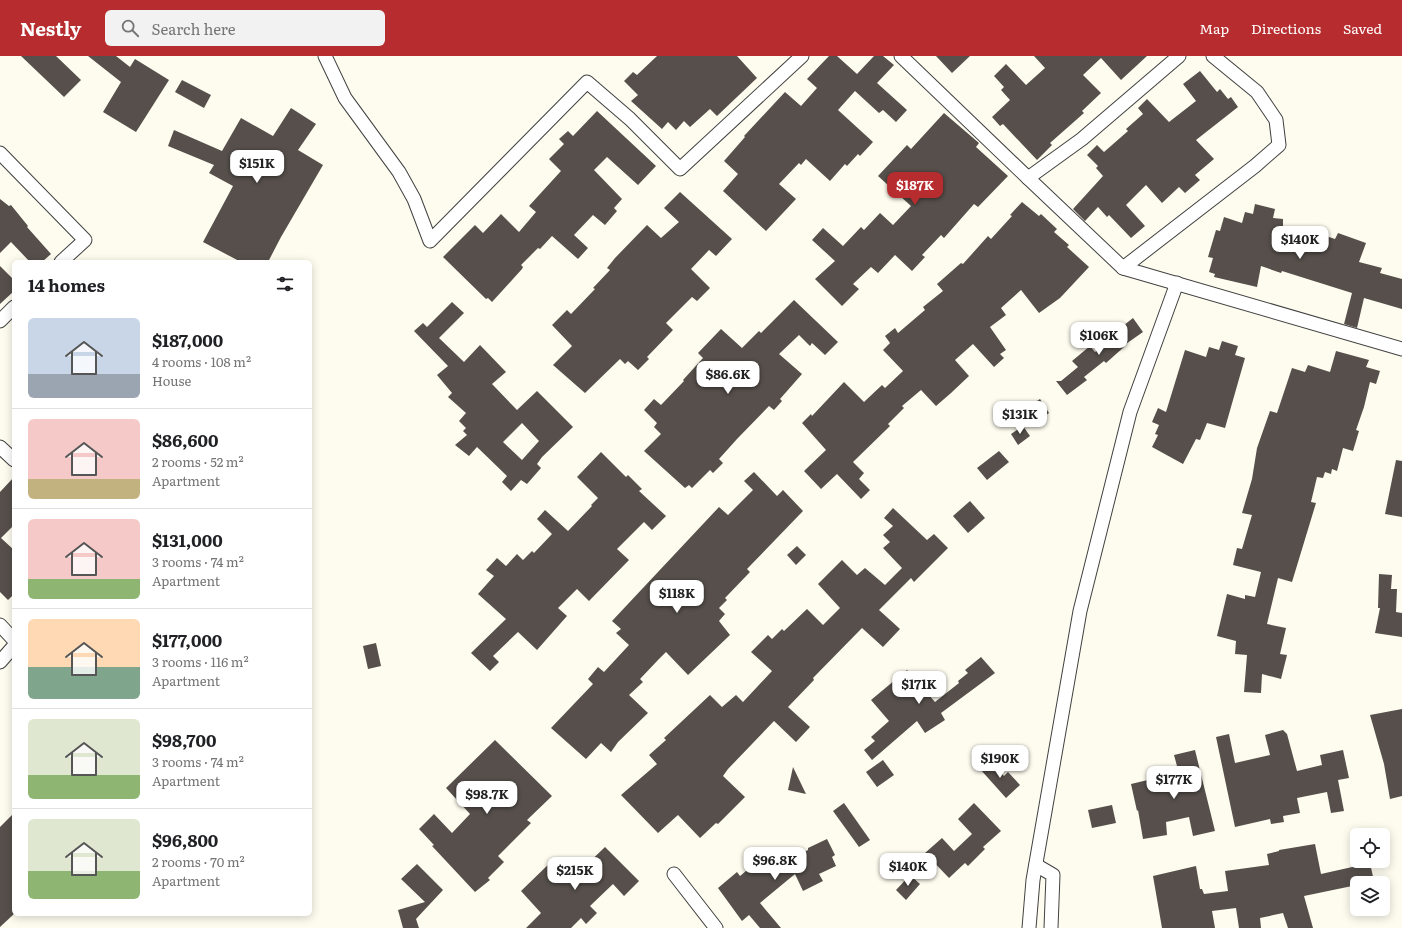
<!DOCTYPE html>
<html lang="en">
<head>
<meta charset="utf-8">
<style>
	body { margin:0; font-family:Literata,serif; background:#f2f2f2; color:#202124; height:100vh; display:flex; flex-direction:column; font-size:15px; white-space:nowrap }
	* { box-sizing:border-box; margin:0 }
	p { font-size:13px; color:#757577 }
	.icon { flex:none; width:22px; height:22px; fill:none; stroke:currentColor; stroke-width:2; stroke-linecap:round; stroke-linejoin:round }
	.map { position:relative; flex:1; overflow:hidden }
	.panel { position:absolute; left:12px; top:204px; width:300px; height:656px; display:flex; flex-direction:column; background:#fff; border-radius:6px; box-shadow:0 2px 10px #0003 }
	.panel>* { flex:none }
	.buttons { position:absolute; left:1350px; top:772px; display:grid; gap:8px }
	.buttons a { display:grid; place-items:center; width:40px; height:40px; border-radius:6px; background:#fff; box-shadow:0 2px 10px #0003; font-size:20px }
	.price { position:absolute; translate:-50% -34px; padding:0 9px; border-radius:8px; background:#fff; color:#222; font-size:13px; line-height:26px; filter:drop-shadow(0 1px 2px #0008) }
	.price::after { content:''; position:absolute; left:50%; top:24px; width:12px; height:9px; margin-left:-6px; background:inherit; clip-path:polygon(0 0,100% 0,50% 100%) }
	.price.selected { background:#b72d2f; color:#fff }
	ul { padding:0; list-style:none }
	li { display:flex; align-items:center; gap:12px; height:100px; padding:0 16px }
	li+li { border-top:1px solid #e0e0e0 }
	li span { display:grid; place-items:center; flex:none; width:112px; height:80px; border-radius:6px; color:#555 }
	li>.icon { margin-inline-start:auto }
	span .icon { width:48px; height:48px; fill:#fffc; stroke-width:1 }
	li b { font-size:17px }
	h2 { display:flex; justify-content:space-between; align-items:center; height:48px; padding:0 16px; font-size:17px }
	header { display:flex; align-items:center; gap:24px; box-sizing:border-box; height:56px; padding:0 20px; background:#b72d2f; color:#fff }
	header strong { font-size:19px }
	nav { display:flex; gap:22px; margin-inline-start:auto; font-size:14px }
	.search { width:280px; height:36px; background:#f2f2f2; display:flex; align-items:center; gap:10px; box-sizing:border-box; padding:0 14px; border-radius:6px; color:#757577; font-size:15px }
	.map>svg:first-child { display:block }
</style>
</head>
<body>
<header>
<strong>Nestly</strong>
<div class="search"><svg class="icon" aria-label="search" viewBox="0 0 24 24"><circle cx="10" cy="10" r="6"/><path d="M15 15l6 6"/></svg>Search here</div>
<nav><a>Map</a><a>Directions</a><a>Saved</a></nav>
</header>
<div class="map">
<svg width="1402" height="872" viewBox="0 0 1402 872">
	<rect width="100%" height="100%" fill="#fefcef"/>
	<g fill="#564f4b" fill-rule="evenodd">
		<path d="M21,0h35l25,24 -17,17z"/>
		<path d="M88,0h28l14,11 5,-8 34,21 -33,52 -33,-20 18,-30z"/>
		<path d="M657,0h80l20,22 -40,38 -7,-7 -20,18 -6,-6 -8,9 -8,-8 -6,7 -31,-28 7,-6 -14,-14 9,-9 4,3z"/>
		<path d="M829,0h8l20,18 17,-18h9l11,9 -17,18 30,27 -11,12 -13,-12 -4,3 -24,-22 -17,19 35,32 -13,14 -2,-2 -11,12 -2,-2 -15,17 -24,-22 -5,6 -2,-2 -20,21 17,15 -30,32 -43,-40 15,-17 -14,-13 21,-24 -1,-1 41,-44 16,14 16,-18 -10,-9z"/>
		<path d="M936,0h34l-18,17z"/>
		<path d="M1034,0h113l-26,24 -20,-22 -18,17 18,18 -19,18 2,2 -34,30 2,2 -15,15 -34,-36 -3,2 -8,-9 18,-17 -9,-10 3,-3 -10,-11 12,-12 20,21 19,-17z"/>
		<path d="M1200,15l17,21 3,-3 8,10 3,-2 7,10 -42,33 18,19 -19,16 5,5 -15,13 -6,-6 -17,16 -16,-18 -20,20 19,21 -14,12 -22,-23 -2,2 -9,-10 -13,14 -12,-12 30,-33 -7,-8 2,-2 -11,-11 10,-10 7,7 24,-21 -2,-2 17,-15 -5,-6 9,-9 22,23 27,-21 -13,-17z"/>
		<path d="M182,24l29,15 -7,13 -29,-16z"/>
		<path d="M291,52l25,16 -18,26 25,15 -42,72 -13,25h-27l-38,-20 30,-56 -24,-13 5,-8 -46,-19 6,-16 48,21 19,-33 32,18z"/>
		<path d="M597,55l59,55 -18,19 -31,-28 -13,13 28,29 -8,9 3,3 -12,14 -12,-10 -19,20 14,13 -10,11 -26,-23 -12,13 -2,-1 -17,17 2,2 -1,2 -30,33 -4,-4 -2,1 -43,-42 32,-32 8,8 18,-19 18,18 17,-20 -7,-6 32,-35 -12,-12 15,-15 -5,-5 9,-8 5,5z"/>
		<path d="M944,57l35,30 -3,4 32,29 -30,31 -4,-3 -30,34 -3,-3 -19,20 3,2 -13,14 -17,-16 -17,18 -7,-6 -18,17 6,5 -17,17 -27,-27 20,-18 -23,-21 11,-12 20,18 18,-19 3,3 16,-17 13,12 18,-19 -33,-30 29,-31 4,4z"/>
		<path d="M680,136l52,47 -16,17 -7,-6 -18,19 19,19 -13,13 -5,-4 -26,26 7,7 -26,27 2,2 -11,11 -10,-9 -3,3 -5,-5 -35,34 -32,-28 19,-19 -20,-21 15,-15 4,4 24,-25 -2,-1 17,-18 -3,-2 8,-10 32,-33 14,13 18,-16 -15,-14z"/>
		<path d="M0,143l9,7 2,-1 17,21 -1,1 24,27 -9,8h-12l-19,-20 -11,11z"/>
		<path d="M1022,146l17,14 2,-2 16,15 -3,3 15,13 -2,2 22,20 -29,31 -21,15 -18,-23 -20,18 5,7 -16,12 16,23 -6,4 4,4 -10,9 -21,-23 -18,16 14,16 -18,17 -15,13 -15,-16 -19,16 2,2 -16,16 2,2 -37,36 11,11 -5,6 11,11 -9,9 -24,-25 -16,15 -17,-18 22,-21 -24,-27 9,-9 1,2 32,-34 20,20 18,-17 3,3 18,-17 -20,-21 7,-7 -5,-7 10,-8 3,5 27,-23 -2,-3 20,-16 -6,-7 24,-21 2,1 25,-28 3,3 21,-23 -2,-1z"/>
		<path d="M1255,148l20,5 -2,9 10,1v11l34,3 18,6 3,-6 28,10 -7,19 23,6 -2,5 22,6v30l-38,-11 -7,30 -13,-4 8,-31 -70,-22 -1,2 -20,-7 -4,21 -43,-10 1,-3 -6,-2 4,-14 -5,-1 8,-27 4,1 4,-14 18,6 3,-11 8,2z"/>
		<path d="M0,210l14,14v11l-14,13z"/>
		<path d="M794,244l44,42 -13,13 -13,-12 -2,3 -11,-11 -20,19 23,20 -22,25 2,2 -8,9 -5,-4 -32,33 -18,20 4,4 -10,10 -3,-3 -18,18 -3,-3 -4,3 -41,-37 17,-17 -7,-7 3,-4 -13,-13 10,-11 7,6 23,-24 -1,-1 20,-22 -5,-5 23,-24 21,19 17,-17 2,2z"/>
		<path d="M452,246l12,11 -25,25 25,24 16,-17 26,27 -14,12 25,26 20,-19 36,36 -31,30 -5,7 4,4 -14,16 -6,-4 -10,11 -9,-9 5,-6 -30,-29 -8,9 -14,-11 12,-10 -4,-4 3,-3 -7,-7 7,-8 -18,-16 4,-4 -15,-18 11,-9 -34,-35 9,-8 4,4zM522,367l17,18 -17,19 -19,-18z"/>
		<path d="M1133,262l10,14 -20,14 1,1 -18,16 -2,-2 -20,16 3,3 -20,15 -11,-14h5l17,-14 -6,-6 18,-15 5,6 21,-17 -2,-2z"/>
		<path d="M1222,285l16,5 -3,9 10,3 -20,70 -18,-5 -7,17 -4,-1 -13,25 -31,-17 6,-12 -3,-1 4,-9 -7,-3 6,-14 8,4 19,-62 21,7 3,-10 10,3z"/>
		<path d="M1336,295l33,9 -3,7 14,4 -4,13 -6,-2 -6,25 -8,23 3,1 -6,20 -10,-3 -6,23 -5,-2 -1,5 -6,-2 -2,6 -6,-1 -6,25 5,1 -24,79 -14,-4 -11,46 19,4 -6,26 7,1 -6,24 -19,-5 -1,19 -17,-1 3,-37 -12,-1 1,-13 -19,-5 10,-42 18,5v-4l10,2 6,-25 -28,-7 4,-17 5,1 10,-34 -10,-2 10,-34 5,-31 13,-37 7,2 15,-45 13,4 3,-7 22,7z"/>
		<path d="M1040,343l9,14 -17,12 -10,-14z"/>
		<path d="M1023,370l7,10 -12,9 -7,-11z"/>
		<path d="M999,395l10,11 -22,18 -10,-12z"/>
		<path d="M601,396l25,25 2,-2 14,14 -3,2 27,25 -14,14 -8,-8 -27,27 12,11 -40,41 -12,-12 -19,19 9,8 -30,34 -19,-18 -25,24 6,6 -9,9 -19,-18 35,-34 -28,-25 16,-18 -8,-6 11,-12 9,8 11,-12 6,6 9,-9 2,2 18,-19 -15,-15 8,-9 23,21 24,-25 -1,-1 7,-7 -21,-21z"/>
		<path d="M1396,404l6,1v56l-17,-3z"/>
		<path d="M754,416l23,24 6,-6 20,21 -56,58 3,3 -25,26 2,2 -8,8 6,6 -6,7 11,14 -42,40 -22,-23 -8,8 -18,19 3,3 -14,13 19,18 -30,29 -7,10 -10,-9 -15,16 -35,-31 42,-44 -5,-5 10,-12 6,5 25,-27 -13,-12 5,-4 -9,-8 107,-114 9,8 25,-25 -9,-9z"/>
		<path d="M14,421v48l-13,13 13,12v44l-6,6 -8,-8v-100z"/>
		<path d="M970,445l15,17 -17,15 -15,-17z"/>
		<path d="M893,452l34,32 7,-6 14,14 -34,34 -3,-4 -32,32 21,19 -17,18 -21,-19 -49,50 1,2 -26,27 22,20 -14,15 -22,-21 -46,48 -5,7 22,21 -27,27 -2,-1 -16,15 -22,-23 -20,18 -37,-38 36,-31 -8,-9 17,-15 -2,-2 46,-43 12,12 14,-12 7,7 29,-31 -21,-19 17,-17 4,4 10,-10 2,2 23,-22 16,16 17,-17 -22,-24 24,-24 15,15 8,-7 20,17 17,-17 -19,-20 7,-6 -7,-7 10,-9 -9,-8z"/>
		<path d="M797,490l9,9 -10,10 -9,-10z"/>
		<path d="M1379,518l13,1 -1,14h6l-1,23 6,1v24l-27,-4 5,-25h-2z"/>
		<path d="M376,587l5,23 -13,3 -5,-23z"/>
		<path d="M981,601l14,16 -54,40 4,7 -20,13 -8,-12 -45,39 -8,-10 11,-9 -4,-4 18,-16 -18,-21 36,-30 28,32 24,-19 -1,-2 10,-8 -3,-3z"/>
		<path d="M1402,653v87l-12,3 -6,-35 -14,-49z"/>
		<path d="M1283,674l4,4 10,37 25,-6 -2,-10 23,-5 6,28 -11,2 6,31 -13,2 -4,-21 -30,6 3,15 -17,3 1,6 -13,2 -1,-5 -35,8 -19,-90 13,-3 6,29 35,-8 -5,-20z"/>
		<path d="M495,684l57,56 -25,24 4,3 -33,33 6,6 -16,16 2,2 -15,12 -43,-46 2,-1 -15,-16 15,-15 18,19 18,-19 -24,-26z"/>
		<path d="M1195,694l20,81 -22,5 -4,-19 -23,5 1,13 -24,4 -5,-29 -1,1 -6,-27 21,-5 1,5 27,-7 -6,-22z"/>
		<path d="M883,704l11,15 -17,12 -11,-15z"/>
		<path d="M990,704l14,16 4,-4 12,13 -14,13 -26,-29z"/>
		<path d="M793,711l13,27 -18,-4z"/>
		<path d="M844,747l26,37 -11,7 -26,-36z"/>
		<path d="M974,747l27,28 -18,16 2,2 -17,17 -3,-3 -16,15 -24,-25 17,-15 12,13 18,-17 -14,-15z"/>
		<path d="M1112,749l4,18 -24,5 -4,-18z"/>
		<path d="M14,757v101l-14,13v-100z"/>
		<path d="M827,783l8,16 -3,2 4,9 -17,8 4,7 -20,10 -8,-17 -35,29 21,25h-21l-11,-13 -7,6 -24,-33 19,-16 3,4 35,-29 11,14 22,-11v-2z"/>
		<path d="M1315,788l6,30 49,-11 4,18 -1,2h-16v2l-53,11 9,32h-25l-5,-15 -23,5 1,10h-22l-3,-20 -24,3 3,17h-53l-9,-52 43,-10 4,23h2l2,5 24,-3 -3,-20 44,-6 -2,-11 12,-3v-1z"/>
		<path d="M605,791l34,34 -15,15 -11,-12 -23,22 7,7 -11,11 -5,-6 -10,10h-45l15,-15 -20,-22 32,-31 13,16 10,-9 4,4z"/>
		<path d="M417,808l26,26 -27,29 3,9h-16l-5,-18 27,-8 -24,-23z"/>
		<path d="M910,819l10,9 -14,16 -10,-10z"/>
	</g>
	<g fill="none" stroke-linecap="round" stroke-linejoin="round">
		<defs>
			<g id="minor">
				<path d="M325,0l20,42 54,74 15,27 16,42 157,-159 43,37 50,50 122,-113"/>
				<path d="M901,0l127,122 54,-39 97,-83"/>
				<path d="M0,97l85,87 -24,22"/>
				<path d="M1028,122l95,90 279,81"/>
				<path d="M1123,212l132,-102 24,-21 -3,-25 -19,-28 -44,-36"/>
				<path d="M0,265l14,-14"/>
				<path d="M0,391l14,13"/>
				<path d="M0,569l14,15"/>
				<path d="M0,606l14,-16"/>
				<path d="M1036,809l17,10 -2,53"/>
				<path d="M674,818l42,54"/>
				<path d="M1029,872l4,-48 47,-269 50,-199 47,-129"/>
			</g>
		</defs>
		<use href="#minor" stroke="#414141" stroke-width="15"/>
		<use href="#minor" stroke="#fff" stroke-width="13"/>
	</g>
</svg>
<div class="buttons">
<a><svg class="icon" aria-label="locate" viewBox="0 0 24 24"><circle cx="12" cy="12" r="6"/><path d="M12 2v4M12 18v4M2 12h4M18 12h4"/></svg></a>
<a><svg class="icon" aria-label="layers" viewBox="0 0 24 24"><path d="M12 4l9 5-9 5-9-5zM3 14l9 5 9-5"/></svg></a>
</div>
<b class="price" style="left:257px;top:128px">$151K</b>
<b class="price selected" style="left:915px;top:150px">$187K</b>
<b class="price" style="left:1300px;top:204px">$140K</b>
<b class="price" style="left:1099px;top:300px">$106K</b>
<b class="price" style="left:728px;top:339px">$86.6K</b>
<b class="price" style="left:1020px;top:379px">$131K</b>
<b class="price" style="left:677px;top:558px">$118K</b>
<b class="price" style="left:919px;top:649px">$171K</b>
<b class="price" style="left:1000px;top:723px">$190K</b>
<b class="price" style="left:1174px;top:744px">$177K</b>
<b class="price" style="left:487px;top:759px">$98.7K</b>
<b class="price" style="left:775px;top:825px">$96.8K</b>
<b class="price" style="left:908px;top:831px">$140K</b>
<b class="price" style="left:575px;top:835px">$215K</b>
<section class="panel">
<h2>14 homes<svg class="icon" aria-label="filters" viewBox="0 0 24 24"><path d="M4 7h16M4 17h16"/><circle cx="9" cy="7" r="2"/><circle cx="15" cy="17" r="2"/></svg></h2>
<ul>
<li><span style="background:linear-gradient(#c9d6e8 70%,#9aa5b1 0)"><svg class="icon" aria-label="home" viewBox="0 0 24 24"><path d="M3 11l9-7 9 7M6 9v11h12V9"/></svg></span><div><b>$187,000</b><p>4 rooms · 108 m²</p><p>House</p></div></li>
<li><span style="background:linear-gradient(#f6c9c9 75%,#c2b280 0)"><svg class="icon" aria-label="home" viewBox="0 0 24 24"><path d="M3 11l9-7 9 7M6 9v11h12V9"/></svg></span><div><b>$86,600</b><p>2 rooms · 52 m²</p><p>Apartment</p></div></li>
<li><span style="background:linear-gradient(#f6c9c9 75%,#8fb573 0)"><svg class="icon" aria-label="home" viewBox="0 0 24 24"><path d="M3 11l9-7 9 7M6 9v11h12V9"/></svg></span><div><b>$131,000</b><p>3 rooms · 74 m²</p><p>Apartment</p></div></li>
<li><span style="background:linear-gradient(#ffd9b3 60%,#7fa58c 0)"><svg class="icon" aria-label="home" viewBox="0 0 24 24"><path d="M3 11l9-7 9 7M6 9v11h12V9"/></svg></span><div><b>$177,000</b><p>3 rooms · 116 m²</p><p>Apartment</p></div></li>
<li><span style="background:linear-gradient(#dfe7d0 70%,#8fb573 0)"><svg class="icon" aria-label="home" viewBox="0 0 24 24"><path d="M3 11l9-7 9 7M6 9v11h12V9"/></svg></span><div><b>$98,700</b><p>3 rooms · 74 m²</p><p>Apartment</p></div></li>
<li><span style="background:linear-gradient(#dfe7d0 65%,#8fb573 0)"><svg class="icon" aria-label="home" viewBox="0 0 24 24"><path d="M3 11l9-7 9 7M6 9v11h12V9"/></svg></span><div><b>$96,800</b><p>2 rooms · 70 m²</p><p>Apartment</p></div></li>
</ul>
</section>
</div>
</body>
</html>
